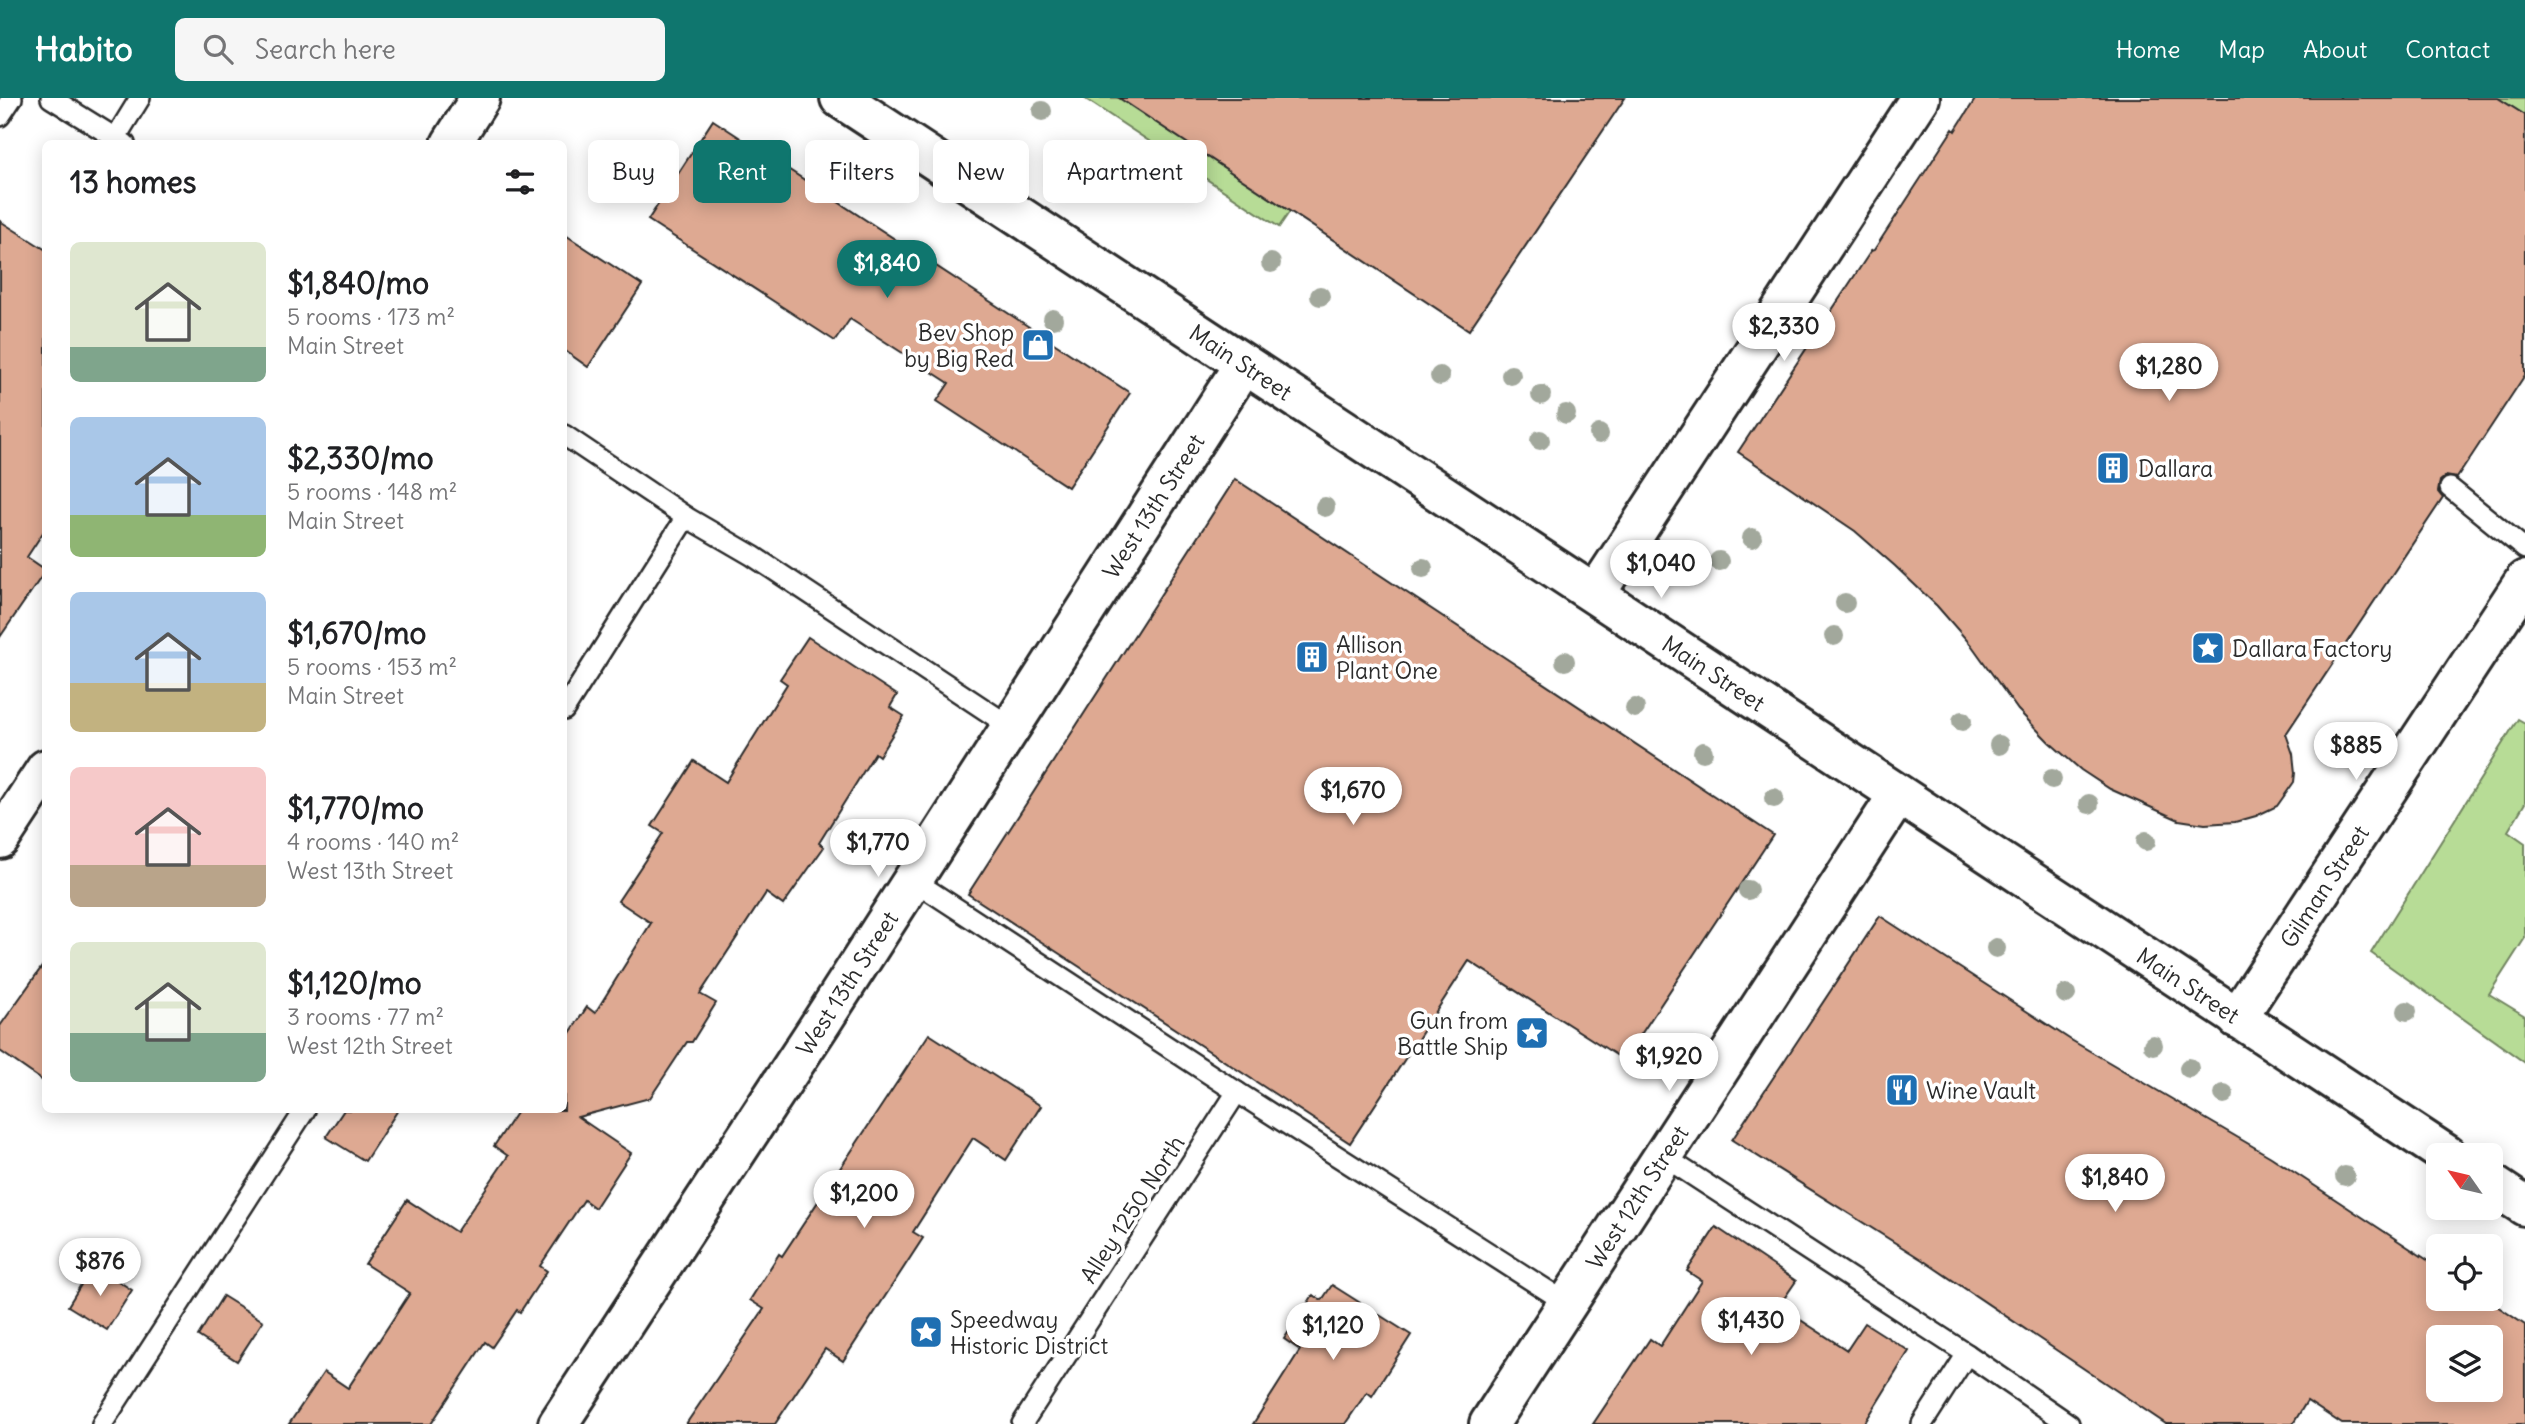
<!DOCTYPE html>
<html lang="en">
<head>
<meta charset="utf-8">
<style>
	body { margin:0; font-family:Delius,sans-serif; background:#f6f6f6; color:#202124; height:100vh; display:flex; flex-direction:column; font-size:26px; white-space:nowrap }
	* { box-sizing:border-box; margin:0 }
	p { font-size:23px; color:#757577 }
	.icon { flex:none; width:38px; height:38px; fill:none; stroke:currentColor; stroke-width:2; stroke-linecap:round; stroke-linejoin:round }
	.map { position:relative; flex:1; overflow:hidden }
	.details { position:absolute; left:42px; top:42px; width:525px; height:973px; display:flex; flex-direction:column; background:#fff; border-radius:10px; box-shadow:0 4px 18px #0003 }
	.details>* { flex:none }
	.hud { position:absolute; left:588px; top:42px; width:665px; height:63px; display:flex; gap:14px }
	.needle { width:46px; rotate:304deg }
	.fabs { position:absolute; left:2426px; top:1045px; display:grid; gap:14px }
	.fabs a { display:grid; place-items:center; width:77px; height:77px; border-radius:10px; background:#fff; box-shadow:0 4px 18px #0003; font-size:35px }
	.price { position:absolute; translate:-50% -60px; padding:0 16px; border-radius:24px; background:#fff; color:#222; font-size:23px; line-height:46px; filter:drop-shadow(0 2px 4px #0008) }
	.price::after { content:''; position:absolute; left:50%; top:42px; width:21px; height:16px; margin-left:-10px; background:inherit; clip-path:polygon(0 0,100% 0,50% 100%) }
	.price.selected { background:#0f766e; color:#fff }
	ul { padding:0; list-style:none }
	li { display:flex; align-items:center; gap:21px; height:175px; padding:0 28px }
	li span { display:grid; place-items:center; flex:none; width:196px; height:140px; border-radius:10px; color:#555 }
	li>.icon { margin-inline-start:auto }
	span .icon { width:84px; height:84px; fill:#fffc; stroke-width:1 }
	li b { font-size:30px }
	h2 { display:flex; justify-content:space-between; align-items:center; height:84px; padding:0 28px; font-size:30px }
	.chip { padding:0 24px; border-radius:10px; background:#fff; box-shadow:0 4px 18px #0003; font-size:24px; line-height:63px }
	.chip.selected { background:#0f766e; color:#fff }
	header { display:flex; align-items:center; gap:42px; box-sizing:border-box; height:98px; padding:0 35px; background:#0f766e; color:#fff }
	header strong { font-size:33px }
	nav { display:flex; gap:38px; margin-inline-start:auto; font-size:24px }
	.search { width:490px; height:63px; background:#f6f6f6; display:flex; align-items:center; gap:18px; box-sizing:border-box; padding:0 24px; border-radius:10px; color:#757577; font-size:26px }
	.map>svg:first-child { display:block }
</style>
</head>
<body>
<header>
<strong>Habito</strong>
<div class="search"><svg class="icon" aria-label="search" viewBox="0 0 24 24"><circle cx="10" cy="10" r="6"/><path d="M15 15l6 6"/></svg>Search here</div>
<nav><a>Home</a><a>Map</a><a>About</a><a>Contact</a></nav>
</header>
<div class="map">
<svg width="2525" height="1326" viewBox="0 0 2525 1326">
	<rect width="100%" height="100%" fill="#fff"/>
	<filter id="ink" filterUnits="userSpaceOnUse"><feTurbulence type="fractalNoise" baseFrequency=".0143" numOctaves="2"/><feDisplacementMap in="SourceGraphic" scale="14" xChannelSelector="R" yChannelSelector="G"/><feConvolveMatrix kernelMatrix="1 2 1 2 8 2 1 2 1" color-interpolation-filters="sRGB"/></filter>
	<g filter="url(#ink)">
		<g fill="#b7dc96" stroke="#718460" stroke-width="2">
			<path d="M1084,0h75l-11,19 142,94 -11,16z"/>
			<path d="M2498,0h27v17z"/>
			<path d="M2518,621l7,4v80l-17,28 17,12v95l-36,56 36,22 -1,46 -153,-109z"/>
		</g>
		<g fill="#dea992" stroke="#2b2b2b" stroke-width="2" fill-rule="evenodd">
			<path d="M1119,0h506l-156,232z"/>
			<path d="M1976,0h522l27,17v260l-68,103 -11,-2 -6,5 -2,11 5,6 -157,236 7,20 2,19 -1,9 -17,24 -21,10 -21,6 -30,2 -26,-4 -69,-31 -29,-19 -32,-28 -31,-32 -46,-64 -35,-40 -42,-40 -40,-35 -117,-79 133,-201 3,-1 79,-121 2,2z"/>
			<path d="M713,22l417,273 -62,94 -131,-86 12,-18 -99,-64 -15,22 -187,-121z"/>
			<path d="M0,123l46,29v278l-19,29 19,13 -46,67z"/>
			<path d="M564,136l78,51 -54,82 -24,-17z"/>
			<path d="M1235,381l538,356 -149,225 -155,-99 -119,182 -382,-249z"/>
			<path d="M808,539l89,58 -7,12 14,9 -25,40 -4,-3 -56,90 5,4 -41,58 -17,-12 -66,101 16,9 -24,39h-5l-37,56 -72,19 53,36 -36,55 -11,-8 -44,66 7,5 -27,41 -3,-2 -25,37 -7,-5 -54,82h-142l35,-52 24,16 62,-95 -45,-29 42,-64 49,32 52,-76 -14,-10 24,-36h46v-68l23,-35 8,6 56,-90 -33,-22 45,-68 -11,-7 42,-65 32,21 61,-98 -7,-5z"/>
			<path d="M1880,818l191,124 200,117 167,110v31h47l40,27v99h-183l-35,-23 -14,23h-127l-242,-163 -192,-121zM2438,1239h52v53h-52z"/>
			<path d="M46,863v122l-46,-32v-25z"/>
			<path d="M929,936l112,72 -35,54 -33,-22 -60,94 10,6 -80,123 -18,-12 -50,75h-89l78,-115 -14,-9 29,-46 3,2z"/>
			<path d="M344,1012h54l-33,51 -39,-24z"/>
			<path d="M1716,1129l80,54 -17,25 68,44 18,-27 44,28 -45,73h-271l57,-85 10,7 42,-65 -15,-10z"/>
			<path d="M93,1167l39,25 -25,40 -39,-24z"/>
			<path d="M1332,1187l79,50 -39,61 -5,-4 -22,32h-92l47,-74 -16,-11 29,-44 9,5z"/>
			<path d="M223,1198l40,25 -26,40 -39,-25z"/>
		</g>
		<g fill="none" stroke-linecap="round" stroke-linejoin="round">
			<defs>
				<g id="lane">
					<path d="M51,0l74,46"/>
					<path d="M0,18l12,-18"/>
					<path d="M116,39l24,-39"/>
					<path d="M564,337l122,82 67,39 258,171"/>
					<path d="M2450,390l75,61"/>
					<path d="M564,612l122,-193"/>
					<path d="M913,782l324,212 330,211"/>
					<path d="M1663,1058l304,198 -45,70"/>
					<path d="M1967,1256l102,70"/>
					<path d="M102,1326l203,-314"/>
					<path d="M1022,1326l215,-332"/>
				</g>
				<g id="street">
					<path d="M451,46l29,-46"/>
					<path d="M1596,495l324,-495"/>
					<path d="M0,741l46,-70"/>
					<path id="s1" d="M2237,920l288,-438"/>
					<path id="s2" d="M558,1326l263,-401 423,-659"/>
					<path id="s3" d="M1489,1326l409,-629"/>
				</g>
				<g id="secondary">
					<path id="s4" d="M840,0l1607,1057"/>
					<path d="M2490,1085l35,23"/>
				</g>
			</defs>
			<use href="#lane" stroke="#2b2b2b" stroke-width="24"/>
			<use href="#street" stroke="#2b2b2b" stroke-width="44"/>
			<use href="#secondary" stroke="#2b2b2b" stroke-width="44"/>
			<use href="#lane" stroke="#fff" stroke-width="19"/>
			<use href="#street" stroke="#fff" stroke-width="38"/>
			<use href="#secondary" stroke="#fff" stroke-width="38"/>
		</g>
		<g fill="#a2a89c">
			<circle cx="1042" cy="13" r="10"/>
			<circle cx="1146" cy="88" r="10"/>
			<circle cx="852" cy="90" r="10"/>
			<circle cx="1271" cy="165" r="10"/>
			<circle cx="1320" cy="198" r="10"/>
			<circle cx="1053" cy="221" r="10"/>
			<circle cx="1511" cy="277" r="10"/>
			<circle cx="1440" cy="278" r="10"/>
			<circle cx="1541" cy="297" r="10"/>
			<circle cx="1566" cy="316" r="10"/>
			<circle cx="1599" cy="336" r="10"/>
			<circle cx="1540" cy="342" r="10"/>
			<circle cx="1325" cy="409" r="10"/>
			<circle cx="1752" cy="440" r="10"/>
			<circle cx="1719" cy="463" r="10"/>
			<circle cx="1423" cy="470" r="10"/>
			<circle cx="1845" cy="505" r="10"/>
			<circle cx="1834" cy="538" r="10"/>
			<circle cx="1565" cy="563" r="10"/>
			<circle cx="1635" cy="610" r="10"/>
			<circle cx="1962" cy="623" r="10"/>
			<circle cx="1999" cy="647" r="10"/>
			<circle cx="1703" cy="654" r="10"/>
			<circle cx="2052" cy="681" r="10"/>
			<circle cx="1774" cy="700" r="10"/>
			<circle cx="2089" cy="706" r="10"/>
			<circle cx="2146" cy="743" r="10"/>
			<circle cx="1748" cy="792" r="10"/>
			<circle cx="1996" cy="850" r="10"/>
			<circle cx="2066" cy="896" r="10"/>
			<circle cx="2407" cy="913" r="10"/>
			<circle cx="2153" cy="947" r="10"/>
			<circle cx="2189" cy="970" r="10"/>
			<circle cx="2224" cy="996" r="10"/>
			<circle cx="2345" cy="1078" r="10"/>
		</g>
	</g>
	<defs>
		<symbol id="shop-square" viewBox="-11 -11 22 22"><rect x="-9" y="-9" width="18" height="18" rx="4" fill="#1f6fb2" stroke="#fff"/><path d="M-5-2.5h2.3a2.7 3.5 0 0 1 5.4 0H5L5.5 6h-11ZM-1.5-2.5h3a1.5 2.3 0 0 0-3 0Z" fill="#fff"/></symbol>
		<symbol id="building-square" viewBox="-11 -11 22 22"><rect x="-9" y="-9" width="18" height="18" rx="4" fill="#1f6fb2" stroke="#fff"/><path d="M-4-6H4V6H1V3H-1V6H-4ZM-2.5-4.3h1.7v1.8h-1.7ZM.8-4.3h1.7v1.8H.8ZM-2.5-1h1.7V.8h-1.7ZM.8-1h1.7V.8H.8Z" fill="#fff"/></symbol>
		<symbol id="sight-square" viewBox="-11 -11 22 22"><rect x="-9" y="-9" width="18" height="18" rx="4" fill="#1f6fb2" stroke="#fff"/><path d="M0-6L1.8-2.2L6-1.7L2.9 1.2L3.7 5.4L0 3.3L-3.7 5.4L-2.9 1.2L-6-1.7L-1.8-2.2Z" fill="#fff"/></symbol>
		<symbol id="restaurant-square" viewBox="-11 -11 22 22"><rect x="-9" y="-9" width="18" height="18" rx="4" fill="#1f6fb2" stroke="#fff"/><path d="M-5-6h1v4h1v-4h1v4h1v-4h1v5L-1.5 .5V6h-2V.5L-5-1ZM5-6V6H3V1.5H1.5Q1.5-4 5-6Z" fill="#fff"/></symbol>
	</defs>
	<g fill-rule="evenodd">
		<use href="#shop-square" x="1019" y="228" width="38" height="38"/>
		<use href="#building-square" x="2094" y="351" width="38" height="38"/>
		<use href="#sight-square" x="2189" y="531" width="38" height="38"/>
		<use href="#building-square" x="1293" y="540" width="38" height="38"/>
		<use href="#sight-square" x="1513" y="916" width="38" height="38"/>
		<use href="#restaurant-square" x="1883" y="973" width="38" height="38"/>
		<use href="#sight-square" x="907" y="1215" width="38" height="38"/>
	</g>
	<g text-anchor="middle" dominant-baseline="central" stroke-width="7" stroke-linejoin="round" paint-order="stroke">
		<g font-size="23" fill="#2b2b2b" stroke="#fff" text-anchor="start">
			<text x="1014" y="234" text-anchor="end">Bev Shop<tspan x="1014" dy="26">by Big Red</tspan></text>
			<text x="2138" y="370">Dallara</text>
			<text x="1336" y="546">Allison<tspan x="1336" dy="26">Plant One</tspan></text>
			<text x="2232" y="550">Dallara Factory</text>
			<text x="1508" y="922" text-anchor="end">Gun from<tspan x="1508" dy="26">Battle Ship</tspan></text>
			<text x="1926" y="992">Wine Vault</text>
			<text x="950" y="1221">Speedway<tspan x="950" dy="26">Historic District</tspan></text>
		</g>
		<g font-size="23" fill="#2b2b2b" stroke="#fff">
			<text stroke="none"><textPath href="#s4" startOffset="480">Main Street</textPath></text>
			<text stroke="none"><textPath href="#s2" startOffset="1094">West 13th Street</textPath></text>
			<text stroke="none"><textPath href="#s4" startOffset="1046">Main Street</textPath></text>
			<text stroke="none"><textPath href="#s1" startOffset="158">Gilman Street</textPath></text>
			<text stroke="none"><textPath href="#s2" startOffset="527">West 13th Street</textPath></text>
			<text stroke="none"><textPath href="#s4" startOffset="1614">Main Street</textPath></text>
			<text stroke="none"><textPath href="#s3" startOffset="271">West 12th Street</textPath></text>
			<text transform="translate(1132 1111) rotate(-57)">Alley 1250 North</text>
		</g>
	</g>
</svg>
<div class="fabs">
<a><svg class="needle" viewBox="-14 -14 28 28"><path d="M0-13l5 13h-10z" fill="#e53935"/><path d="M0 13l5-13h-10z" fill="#757577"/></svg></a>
<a><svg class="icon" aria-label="locate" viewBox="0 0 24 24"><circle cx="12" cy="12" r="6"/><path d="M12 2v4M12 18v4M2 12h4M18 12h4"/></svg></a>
<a><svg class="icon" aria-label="layers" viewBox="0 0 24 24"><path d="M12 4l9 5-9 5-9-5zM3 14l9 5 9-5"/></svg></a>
</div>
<b class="price selected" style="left:887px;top:202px">$1,840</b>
<b class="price" style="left:1784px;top:265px">$2,330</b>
<b class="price" style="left:2169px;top:305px">$1,280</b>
<b class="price" style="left:1661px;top:502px">$1,040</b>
<b class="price" style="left:2356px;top:684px">$885</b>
<b class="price" style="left:1353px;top:729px">$1,670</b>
<b class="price" style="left:878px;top:781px">$1,770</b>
<b class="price" style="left:1669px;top:995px">$1,920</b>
<b class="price" style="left:2115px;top:1116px">$1,840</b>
<b class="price" style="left:864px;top:1132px">$1,200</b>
<b class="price" style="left:100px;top:1200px">$876</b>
<b class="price" style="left:1751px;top:1259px">$1,430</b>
<b class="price" style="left:1333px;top:1264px">$1,120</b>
<div class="hud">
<a class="chip">Buy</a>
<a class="chip selected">Rent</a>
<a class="chip">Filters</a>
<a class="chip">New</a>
<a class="chip">Apartment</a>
</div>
<section class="details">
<h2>13 homes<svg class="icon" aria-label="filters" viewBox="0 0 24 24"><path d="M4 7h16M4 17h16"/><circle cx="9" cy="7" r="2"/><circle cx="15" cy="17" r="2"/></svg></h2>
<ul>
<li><span style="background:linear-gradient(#dfe7d0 75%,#7fa58c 0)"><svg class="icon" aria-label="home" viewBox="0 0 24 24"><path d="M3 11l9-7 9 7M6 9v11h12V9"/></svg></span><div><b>$1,840/mo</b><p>5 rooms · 173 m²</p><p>Main Street</p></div></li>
<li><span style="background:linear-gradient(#a9c7e8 70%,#8fb573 0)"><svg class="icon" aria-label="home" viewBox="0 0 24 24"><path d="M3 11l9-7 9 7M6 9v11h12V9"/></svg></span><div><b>$2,330/mo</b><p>5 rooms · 148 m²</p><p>Main Street</p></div></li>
<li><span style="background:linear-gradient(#a9c7e8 65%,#c2b280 0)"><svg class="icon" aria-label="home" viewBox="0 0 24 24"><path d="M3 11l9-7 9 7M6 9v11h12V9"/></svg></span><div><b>$1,670/mo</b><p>5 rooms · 153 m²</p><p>Main Street</p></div></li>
<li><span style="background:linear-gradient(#f6c9c9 70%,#b9a48a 0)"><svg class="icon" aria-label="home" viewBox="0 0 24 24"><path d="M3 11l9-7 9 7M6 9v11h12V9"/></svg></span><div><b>$1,770/mo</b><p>4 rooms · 140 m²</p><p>West 13th Street</p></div></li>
<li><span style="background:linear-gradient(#dfe7d0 65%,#7fa58c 0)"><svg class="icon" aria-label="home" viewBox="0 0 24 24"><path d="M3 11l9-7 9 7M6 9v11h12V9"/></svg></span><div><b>$1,120/mo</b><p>3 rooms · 77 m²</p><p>West 12th Street</p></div></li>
</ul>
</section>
</div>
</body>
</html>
